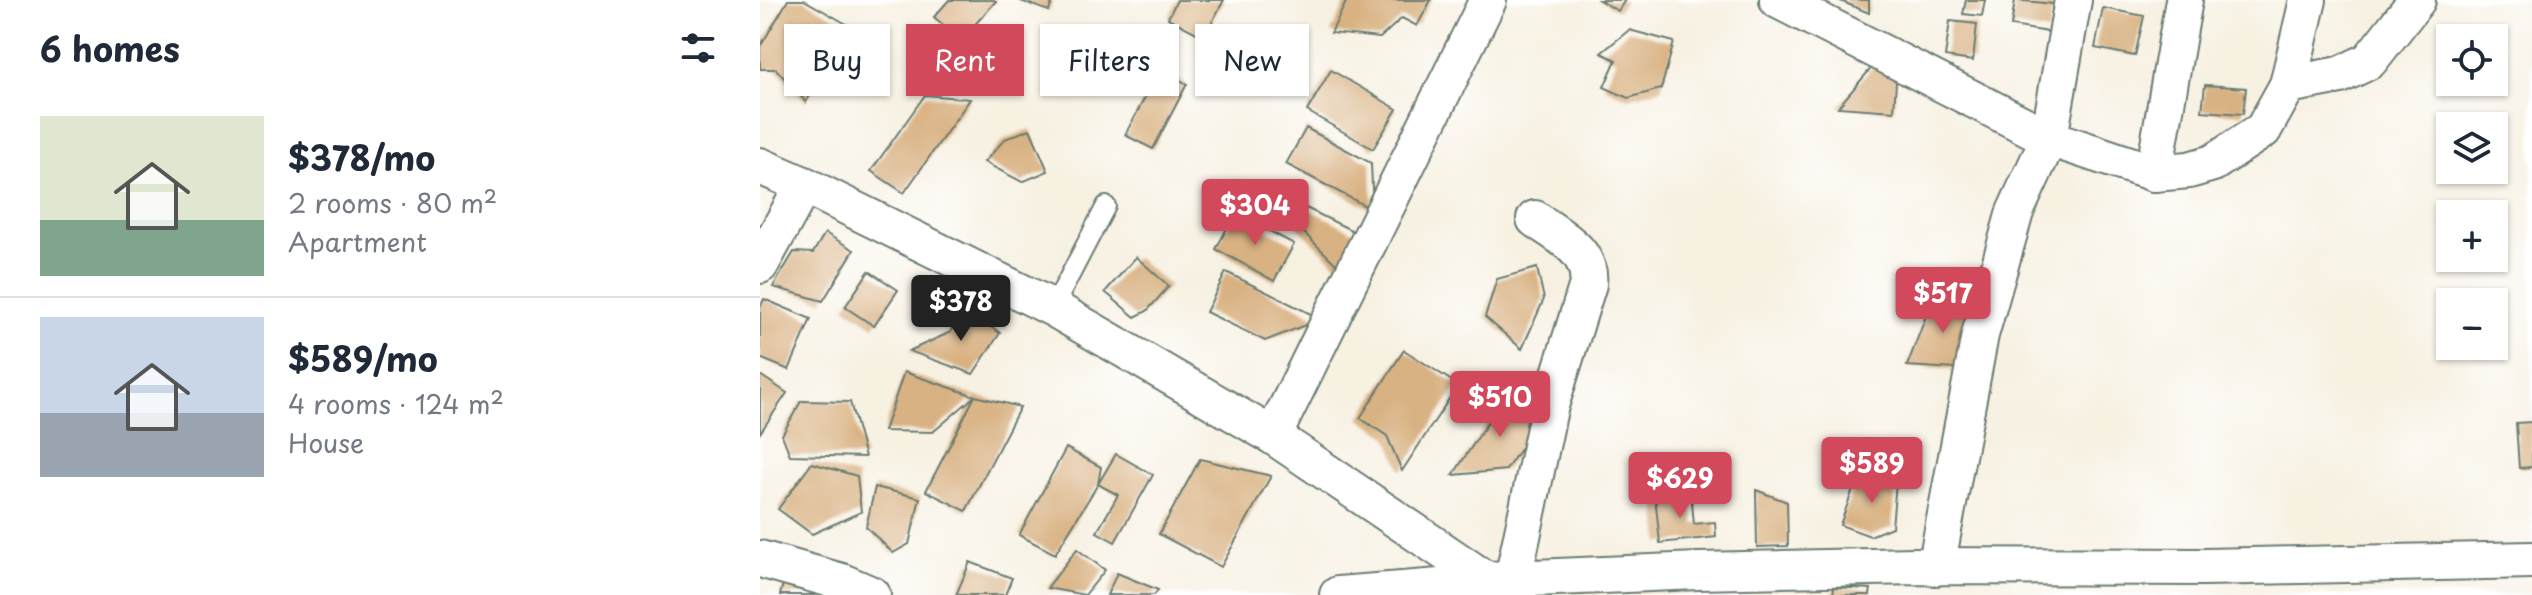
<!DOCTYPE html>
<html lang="en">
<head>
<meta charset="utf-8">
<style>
	body { margin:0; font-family:"Playpen Sans",sans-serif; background:#f2f2f3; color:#1f2937; height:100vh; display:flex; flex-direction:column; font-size:30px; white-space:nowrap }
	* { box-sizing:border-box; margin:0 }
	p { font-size:26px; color:#747a83 }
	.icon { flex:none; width:44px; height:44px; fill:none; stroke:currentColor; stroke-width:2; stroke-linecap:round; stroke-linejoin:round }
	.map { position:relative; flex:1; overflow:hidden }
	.details { display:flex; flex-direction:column; background:#fff; width:760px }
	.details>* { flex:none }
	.guide { position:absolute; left:24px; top:24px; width:760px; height:72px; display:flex; gap:16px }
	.buttons { position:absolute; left:1676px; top:24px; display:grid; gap:16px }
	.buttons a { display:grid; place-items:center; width:72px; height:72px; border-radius:0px; background:#fff; box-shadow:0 2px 6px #0004; font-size:40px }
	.price { position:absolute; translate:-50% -68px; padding:0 18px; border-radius:8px; background:#d1495b; color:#fff; font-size:26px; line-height:52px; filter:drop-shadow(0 2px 4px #0008) }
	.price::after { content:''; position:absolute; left:50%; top:48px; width:24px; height:18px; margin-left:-12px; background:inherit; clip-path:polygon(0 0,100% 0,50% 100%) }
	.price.active { background:#222; color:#fff }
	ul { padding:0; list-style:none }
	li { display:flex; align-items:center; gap:24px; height:200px; padding:0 40px }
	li+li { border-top:2px solid #e0e1e3 }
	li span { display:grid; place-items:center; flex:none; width:224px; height:160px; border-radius:0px; color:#555 }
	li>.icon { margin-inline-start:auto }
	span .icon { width:96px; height:96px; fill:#fffc; stroke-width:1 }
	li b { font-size:34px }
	h2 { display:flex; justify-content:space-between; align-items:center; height:96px; padding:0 40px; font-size:34px }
	.tag { padding:0 28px; border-radius:0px; background:#fff; box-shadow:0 2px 6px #0004; font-size:28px; line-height:72px }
	.tag.active { background:#d1495b; color:#fff }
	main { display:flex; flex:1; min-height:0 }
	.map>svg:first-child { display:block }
</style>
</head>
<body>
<main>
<section class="details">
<h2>6 homes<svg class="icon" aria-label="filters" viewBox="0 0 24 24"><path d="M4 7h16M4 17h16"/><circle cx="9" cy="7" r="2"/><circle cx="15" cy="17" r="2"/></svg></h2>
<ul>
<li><span style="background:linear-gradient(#dfe7d0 65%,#7fa58c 0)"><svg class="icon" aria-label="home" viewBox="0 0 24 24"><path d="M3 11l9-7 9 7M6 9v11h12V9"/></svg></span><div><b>$378/mo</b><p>2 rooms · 80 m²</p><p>Apartment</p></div></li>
<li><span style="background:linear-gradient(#c9d6e8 60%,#9aa5b1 0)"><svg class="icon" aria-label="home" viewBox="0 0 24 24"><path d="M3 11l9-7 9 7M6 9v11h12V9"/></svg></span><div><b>$589/mo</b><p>4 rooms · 124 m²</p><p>House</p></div></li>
</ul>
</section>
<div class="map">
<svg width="1772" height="595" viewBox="0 0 1772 595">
	<rect width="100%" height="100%" fill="#fff"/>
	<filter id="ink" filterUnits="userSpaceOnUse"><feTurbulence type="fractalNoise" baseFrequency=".0125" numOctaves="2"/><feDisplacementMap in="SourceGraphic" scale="16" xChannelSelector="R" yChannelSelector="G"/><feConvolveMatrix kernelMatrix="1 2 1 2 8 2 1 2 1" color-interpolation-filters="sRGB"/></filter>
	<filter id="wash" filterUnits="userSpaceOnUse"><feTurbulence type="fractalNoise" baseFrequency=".006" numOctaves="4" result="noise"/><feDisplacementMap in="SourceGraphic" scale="32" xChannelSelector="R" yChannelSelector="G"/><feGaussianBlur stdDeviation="1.8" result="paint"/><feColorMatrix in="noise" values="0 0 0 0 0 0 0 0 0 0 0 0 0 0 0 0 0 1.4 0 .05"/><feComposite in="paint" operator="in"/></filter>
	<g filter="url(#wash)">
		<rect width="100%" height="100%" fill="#f7f1e2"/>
		<g id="blocks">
			<g fill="#d9b283">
				<path d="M28,0h16l46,26 -44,76 -30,-33h-16v-22z"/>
				<path d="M189,0h45l2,1 -35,39 -27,-23z"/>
				<path d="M258,0h35l-4,11z"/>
				<path d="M417,0h47l-20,37 -36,-19z"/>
				<path d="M587,0h84l-14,26 -15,-8 -22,20 -49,-5z"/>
				<path d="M839,0h26l-7,11z"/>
				<path d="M1078,0h31v13z"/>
				<path d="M1206,0h19l-3,16 -19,-2z"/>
				<path d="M1255,0l38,4 -4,28 -38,-6z"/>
				<path d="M1343,8l41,8 -9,40 -40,-8z"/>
				<path d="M1190,21l27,3 -4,37 -28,-4z"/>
				<path d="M869,30l45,12 -13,47 -33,9 -24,-11 12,-27 -15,-7z"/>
				<path d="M1113,66l24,1 -3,44 -56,-4z"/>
				<path d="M400,69l27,15 -34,65 -28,-14z"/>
				<path d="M571,70l66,39 -24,40 -66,-38z"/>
				<path d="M1445,85l41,3 -3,26 -41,-3z"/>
				<path d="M165,95l45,4 -66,94 -33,-22z"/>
				<path d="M546,128l65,35 2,47 -87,-46z"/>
				<path d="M270,129l18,42 -26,11 -38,-20 21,-23z"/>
				<path d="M546,208l51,25 -17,35 -43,-42z"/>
				<path d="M475,213l59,31 -20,37 -58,-32z"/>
				<path d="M65,233l29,17 -31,51 -50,-14 21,-35 19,1z"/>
				<path d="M376,257l33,29 -22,25 -12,6 -30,-25z"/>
				<path d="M777,268l7,31 -22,50 -37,-32 12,-38z"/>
				<path d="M109,271l29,19 -24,36 -29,-19z"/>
				<path d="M466,272l95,47 -56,22 -59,-29z"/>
				<path d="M1174,295l44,16 -22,58 -49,-3z"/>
				<path d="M4,299l47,20 -22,51 -29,-12v-50z"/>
				<path d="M195,303l45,30 -27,41 -64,-23 42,-19z"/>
				<path d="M644,350l54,35 -56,86 -15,-35 -27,-18z"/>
				<path d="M144,372l71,24 -42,36 -49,-1z"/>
				<path d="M0,375l27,18 -27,40z"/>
				<path d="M746,395l35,23 -35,52 -53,5z"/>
				<path d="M215,396l45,11 -54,104 -40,-20z"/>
				<path d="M41,401l49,1 15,55 -75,-2 -8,-20z"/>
				<path d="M1772,422v45l-13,1 -3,-45z"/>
				<path d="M306,448l35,19 -3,17 18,-30 37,21 -38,67 -18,-10 21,-37 -20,-11 -43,70 -36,-19z"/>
				<path d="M440,459l71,17 -50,91 -62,-33z"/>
				<path d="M52,463l45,13 4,36 -49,22 -34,-25z"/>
				<path d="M1137,471l-5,56 -22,9 -30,-11 16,-44z"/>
				<path d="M115,487l45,11 -11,46 -16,9 -27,-26z"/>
				<path d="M996,490l31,12 1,44 -31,1z"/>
				<path d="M931,492l3,32 21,-2 1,15 -56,6 -5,-47z"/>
				<path d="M317,549l28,21 -20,25 -38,-7z"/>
				<path d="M210,562l42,16 -7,17h-49z"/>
				<path d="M357,573l41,17 -4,5h-47z"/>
				<path d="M26,574l34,8 -4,13h-36z"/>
				<path d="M1074,587l37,2 -1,6h-37z"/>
			</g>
		</g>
	</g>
	<g filter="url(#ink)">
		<use href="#blocks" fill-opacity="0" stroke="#6b7c71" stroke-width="2"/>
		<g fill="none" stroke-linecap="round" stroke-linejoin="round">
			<defs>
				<path id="service" d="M293,308l53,-102"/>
				<g id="minor">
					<path d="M1018,0l271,138 24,-138"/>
					<path d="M1528,85l52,-10 29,-14 48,-61"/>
					<path d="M0,166l44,19 249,123 220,128 213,144 212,-9 217,-5 290,1 327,-7"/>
					<path d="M1394,173l30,-173"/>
					<path d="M0,265l44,-80"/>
					<path d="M513,436l215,-436"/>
					<path d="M0,559l82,23 30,13"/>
					<path d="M1176,567l44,-232 35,-123 34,-74 105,35 35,-3 24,-7 50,-33 25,-45 20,-85"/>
					<path d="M753,579l36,-170 39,-125c4,-33 -29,-48 -53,-65"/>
					<path d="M578,595l115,-9 33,-6"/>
				</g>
			</defs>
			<use href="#service" stroke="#6b7c71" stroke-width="22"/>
			<use href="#minor" stroke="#6b7c71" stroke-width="40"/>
			<use href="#service" stroke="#fff" stroke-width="18"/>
			<use href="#minor" stroke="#fff" stroke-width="36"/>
		</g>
	</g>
</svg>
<div class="buttons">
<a><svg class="icon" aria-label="locate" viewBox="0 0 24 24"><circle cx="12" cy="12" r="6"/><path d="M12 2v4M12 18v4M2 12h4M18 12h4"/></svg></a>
<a><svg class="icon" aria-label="layers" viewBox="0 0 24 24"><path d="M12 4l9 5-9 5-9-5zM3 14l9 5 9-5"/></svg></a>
<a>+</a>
<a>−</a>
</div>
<b class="price" style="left:495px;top:247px">$304</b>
<b class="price" style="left:1183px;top:335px">$517</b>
<b class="price active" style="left:201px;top:343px">$378</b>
<b class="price" style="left:740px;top:439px">$510</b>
<b class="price" style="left:1112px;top:505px">$589</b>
<b class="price" style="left:920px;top:520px">$629</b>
<div class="guide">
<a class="tag">Buy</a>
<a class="tag active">Rent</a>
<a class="tag">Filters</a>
<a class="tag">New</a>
</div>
</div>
</main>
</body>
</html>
